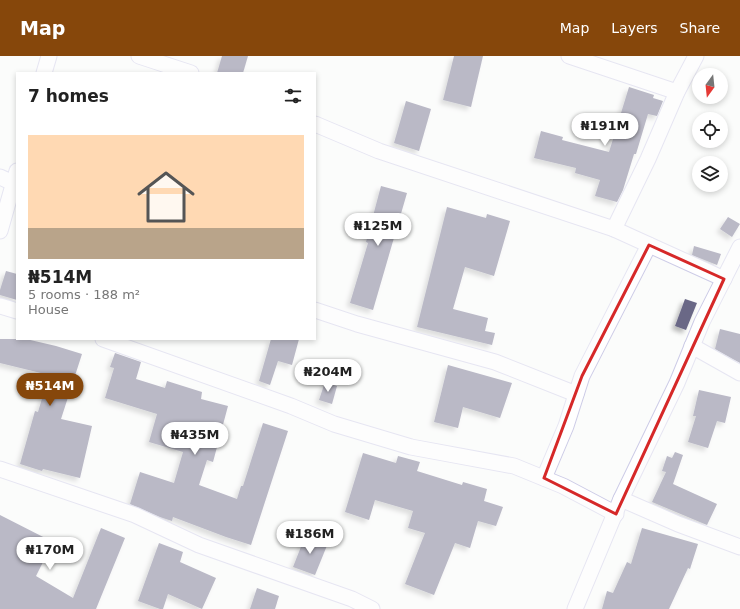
<!DOCTYPE html>
<html lang="en">
<head>
<meta charset="utf-8">
<style>
	body { margin:0; font-family:"DejaVu Sans",sans-serif; background:#f2f2f2; color:#222; height:100vh; display:flex; flex-direction:column; font-size:15px; white-space:nowrap }
	* { box-sizing:border-box; margin:0 }
	p { font-size:13px; color:#767676 }
	.icon { flex:none; width:22px; height:22px; fill:none; stroke:currentColor; stroke-width:2; stroke-linecap:round; stroke-linejoin:round }
	.map { position:relative; flex:1; overflow:hidden }
	.details { position:absolute; left:16px; top:16px; width:300px; height:268px; display:flex; flex-direction:column; background:#fff; border-radius:0px; box-shadow:0 2px 6px #0003 }
	.details>* { flex:none }
	.needle { width:26px; rotate:195deg }
	.buttons { position:absolute; left:692px; top:12px; display:grid; gap:8px }
	.buttons a { display:grid; place-items:center; width:36px; height:36px; border-radius:50%; background:#fff; box-shadow:0 2px 6px #0003; font-size:20px }
	.price { position:absolute; translate:-50% -34px; padding:0 9px; border-radius:14px; background:#fff; color:#222; font-size:13px; line-height:26px; filter:drop-shadow(0 1px 2px #0008) }
	.price::after { content:''; position:absolute; left:50%; top:24px; width:12px; height:9px; margin-left:-6px; background:inherit; clip-path:polygon(0 0,100% 0,50% 100%) }
	.price.active { background:#86470b; color:#fff }
	ul { padding:0; list-style:none }
	li { display:grid; align-content:center; gap:8px; height:212px; padding:0 12px }
	li+li { border-top:1px solid #e0e0e0 }
	li span { display:grid; place-items:center; height:124px; border-radius:0px; color:#555 }
	li>.icon { margin-inline-start:auto }
	span .icon { width:72px; height:72px; fill:#fffc; stroke-width:1 }
	li b { font-size:17px }
	h2 { display:flex; justify-content:space-between; align-items:center; height:48px; padding:0 12px; font-size:17px }
	header { display:flex; align-items:center; gap:24px; box-sizing:border-box; height:56px; padding:0 20px; background:#86470b; color:#fff }
	header strong { font-size:19px }
	nav { display:flex; gap:22px; margin-inline-start:auto; font-size:14px }
	.map>svg:first-child { display:block }
</style>
</head>
<body>
<header>
<strong>Map</strong>
<nav><a>Map</a><a>Layers</a><a>Share</a></nav>
</header>
<div class="map">
<svg width="740" height="553" viewBox="0 0 740 553">
	<defs>
		<filter id="shadow"><feDropShadow dx="-3.5" dy="3.5" stdDeviation="2" flood-color="#0004"/></filter>
	</defs>
	<rect width="100%" height="100%" fill="#fbfcfb"/>
	<g fill="#6a6886" filter="url(#shadow)">
		<path d="M222,0h26l-5,17h-26z"/>
		<path d="M454,0h29l-12,51 -28,-7z"/>
		<path d="M629,31l25,8 -1,3 10,3 -6,15 -9,-2 -12,40h-2l-11,36 -6,12 -22,-6 5,-16 -25,-7 1,-5 -42,-10 7,-27 22,6 -1,3 47,12z"/>
		<path d="M406,45l25,8 -12,42 -25,-8z"/>
		<path d="M381,130l26,7 -34,117 -23,-7 18,-60 -2,-1z"/>
		<path d="M447,151l39,11 1,-4 23,7 -16,55 -29,-9 -12,42 35,9 -3,13 10,2 -3,12 -75,-18z"/>
		<path d="M728,161l12,7 -8,13 -12,-8z"/>
		<path d="M694,190l27,8 -4,11 -25,-10z"/>
		<path d="M6,215l11,3v26l-17,-5v-5z"/>
		<path d="M685,243l12,4 -11,27 -11,-4z"/>
		<path d="M720,273l20,5v29l-25,-14z"/>
		<path d="M0,283h26l30,7 26,8 -21,65 31,7 -12,52 -37,-9 -1,2 -22,-7 15,-53 3,1 11,-37 -49,-12z"/>
		<path d="M271,283h28l-7,26 -14,-4 -8,24 -11,-4z"/>
		<path d="M115,297l26,9 -5,17 29,9 2,-7 35,11 -1,7 27,7 -15,56 -6,-2 -8,25 38,14 4,-13h2l20,-63 25,8 -37,114 -25,-8 -53,-20 -1,4 -12,-4 -30,-13 10,-32 34,11 9,-31 -34,-10 8,-28 -52,-16 9,-30 -4,-1z"/>
		<path d="M448,309l64,18 -12,35 -37,-11 -5,21 -24,-6z"/>
		<path d="M325,326l12,4 -5,18 -13,-4z"/>
		<path d="M699,334l32,7 -6,26 -8,-2 -9,27 -20,-6 8,-26h-3z"/>
		<path d="M675,396l8,3 -10,29 44,20 -10,21 -55,-23 14,-30 -4,-1 5,-15 5,2z"/>
		<path d="M363,397l33,10 2,-7 22,6 -3,9 45,14 1,-3 24,7 -3,12 19,6 -7,19 -18,-5 -8,27 -15,-5 -21,52 -29,-11 20,-51 -17,-5 5,-17 -38,-11 -6,20 -24,-8z"/>
		<path d="M0,459l53,27 -17,34 37,22 28,-70 24,10 -29,71h-96z"/>
		<path d="M642,472l56,16 -8,25 -2,-1 -19,41h-67l5,-18 6,2 14,-31 4,2z"/>
		<path d="M306,478l22,9 -13,32 -22,-8z"/>
		<path d="M159,487l24,9 -3,10 36,16 -14,31 -34,-15 -5,15h-3l-22,-8z"/>
		<path d="M257,532l22,8 -4,13h-25z"/>
	</g>
	<g fill="none" stroke-linecap="round" stroke-linejoin="round">
		<defs>
			<g id="minor">
				<path d="M139,0l52,17"/>
				<path d="M569,0l108,36"/>
				<path d="M44,17l5,-17"/>
				<path d="M315,68l64,27 235,78 110,50"/>
				<path d="M0,121l13,6"/>
				<path d="M614,173l34,-70 29,-67 19,-36"/>
				<path d="M0,175l17,-60"/>
				<path d="M0,250l17,5"/>
				<path d="M315,254l42,14 138,38 81,32"/>
				<path d="M103,283l188,67 43,18 77,23 103,19 49,20 53,28"/>
				<path d="M692,290l48,27"/>
				<path d="M0,413l135,46 64,30 153,54 20,10"/>
				<path d="M544,422l22,-52 16,-50 67,-131"/>
				<path d="M621,443l57,25 62,23"/>
				<path d="M575,553l46,-110 56,-116 25,-61 38,-75"/>
			</g>
		</defs>
		<use href="#minor" stroke="#cdcce7" stroke-width="17"/>
		<use href="#minor" stroke="#fff" stroke-width="15"/>
	</g>
	<path d="M0 0H740V553H0ZM649,189l75,34 -108,235 -72,-36 38,-102z" fill="#fbfcfb" fill-opacity=".55" fill-rule="evenodd"/>
	<path fill="none" stroke="#d62828" stroke-width="3" stroke-linejoin="round" d="M649,189l75,34 -108,235 -72,-36 38,-102z"/>
</svg>
<div class="buttons">
<a><svg class="needle" viewBox="-14 -14 28 28"><path d="M0-13l5 13h-10z" fill="#e53935"/><path d="M0 13l5-13h-10z" fill="#767676"/></svg></a>
<a><svg class="icon" aria-label="locate" viewBox="0 0 24 24"><circle cx="12" cy="12" r="6"/><path d="M12 2v4M12 18v4M2 12h4M18 12h4"/></svg></a>
<a><svg class="icon" aria-label="layers" viewBox="0 0 24 24"><path d="M12 4l9 5-9 5-9-5zM3 14l9 5 9-5"/></svg></a>
</div>
<b class="price" style="left:605px;top:91px">₦191M</b>
<b class="price" style="left:378px;top:191px">₦125M</b>
<b class="price" style="left:328px;top:337px">₦204M</b>
<b class="price active" style="left:50px;top:351px">₦514M</b>
<b class="price" style="left:195px;top:400px">₦435M</b>
<b class="price" style="left:310px;top:499px">₦186M</b>
<b class="price" style="left:50px;top:515px">₦170M</b>
<section class="details">
<h2>7 homes<svg class="icon" aria-label="filters" viewBox="0 0 24 24"><path d="M4 7h16M4 17h16"/><circle cx="9" cy="7" r="2"/><circle cx="15" cy="17" r="2"/></svg></h2>
<ul>
<li><span style="background:linear-gradient(#ffd9b3 75%,#b9a48a 0)"><svg class="icon" aria-label="home" viewBox="0 0 24 24"><path d="M3 11l9-7 9 7M6 9v11h12V9"/></svg></span><div><b>₦514M</b><p>5 rooms · 188 m²</p><p>House</p></div></li>
</ul>
</section>
</div>
</body>
</html>
